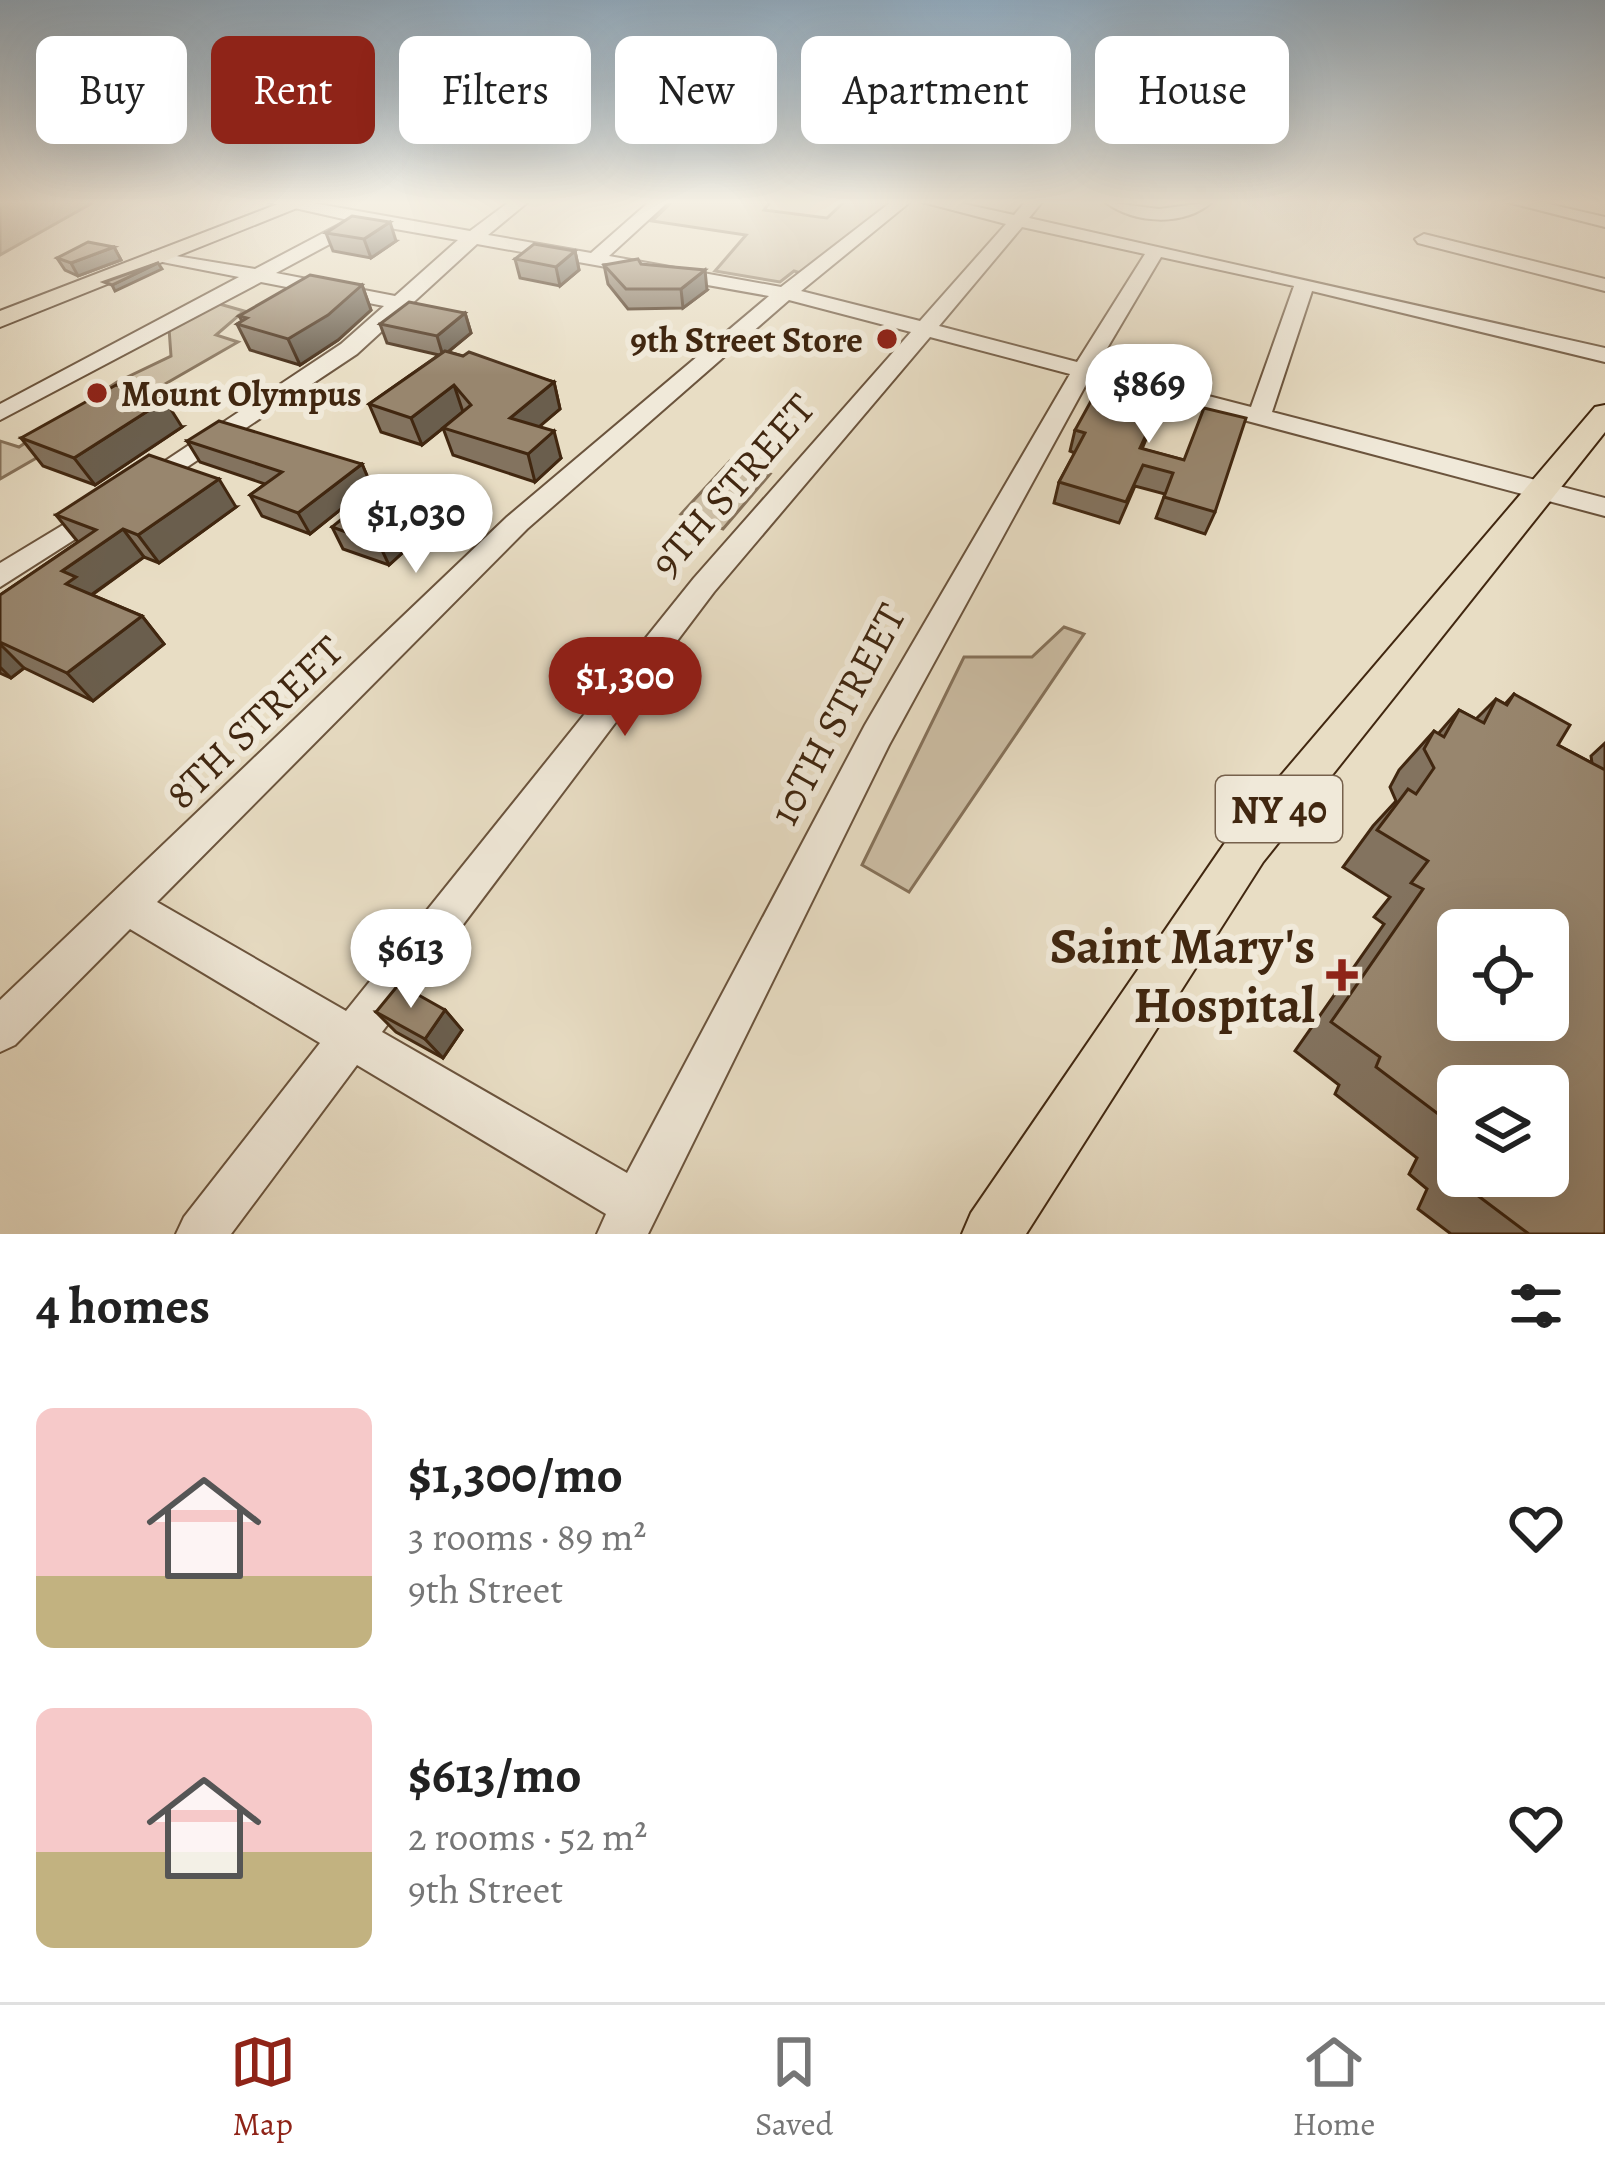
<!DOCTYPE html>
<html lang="en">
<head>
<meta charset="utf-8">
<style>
	body { margin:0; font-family:Alegreya,serif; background:#f6f6f6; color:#222; height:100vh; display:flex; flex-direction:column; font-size:45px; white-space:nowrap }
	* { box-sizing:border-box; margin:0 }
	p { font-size:39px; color:#767676 }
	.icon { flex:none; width:66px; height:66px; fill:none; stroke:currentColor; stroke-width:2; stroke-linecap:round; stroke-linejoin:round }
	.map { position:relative; height:1234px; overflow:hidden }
	.panel { display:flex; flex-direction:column; background:#fff; flex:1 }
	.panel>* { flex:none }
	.hud { position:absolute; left:36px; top:36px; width:1533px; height:108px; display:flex; gap:24px }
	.buttons { position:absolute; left:1437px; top:909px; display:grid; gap:24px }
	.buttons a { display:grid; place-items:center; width:132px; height:132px; border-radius:18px; background:#fff; box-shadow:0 12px 48px #0002; font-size:60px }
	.price { position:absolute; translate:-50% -102px; padding:0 27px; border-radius:42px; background:#fff; color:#222; font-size:39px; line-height:78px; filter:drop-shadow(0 3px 6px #0008) }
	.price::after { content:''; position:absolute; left:50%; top:72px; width:36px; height:27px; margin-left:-18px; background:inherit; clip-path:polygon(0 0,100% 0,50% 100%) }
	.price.current { background:#8f2418; color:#fff }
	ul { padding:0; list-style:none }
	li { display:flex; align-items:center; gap:36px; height:300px; padding:0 36px }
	li span { display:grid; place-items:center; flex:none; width:336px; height:240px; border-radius:18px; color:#555 }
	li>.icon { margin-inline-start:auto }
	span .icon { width:144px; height:144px; fill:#fffc; stroke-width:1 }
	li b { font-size:51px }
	h2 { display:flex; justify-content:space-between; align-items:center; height:144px; padding:0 36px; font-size:51px }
	.chip { padding:0 42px; border-radius:18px; background:#fff; box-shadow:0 12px 48px #0002; font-size:42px; line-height:108px }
	.chip.current { background:#8f2418; color:#fff }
	.menu { display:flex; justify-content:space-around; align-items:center; height:168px; border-top:3px solid #e0e0e0; background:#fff; font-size:33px; color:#767676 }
	.menu a { display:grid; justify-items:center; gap:6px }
	.menu .current { color:#8f2418 }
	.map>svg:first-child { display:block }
</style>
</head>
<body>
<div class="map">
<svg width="1605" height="1234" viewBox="0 0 1605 1234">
	<rect width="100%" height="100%" fill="#e8ddc4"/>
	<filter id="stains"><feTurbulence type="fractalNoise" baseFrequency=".00167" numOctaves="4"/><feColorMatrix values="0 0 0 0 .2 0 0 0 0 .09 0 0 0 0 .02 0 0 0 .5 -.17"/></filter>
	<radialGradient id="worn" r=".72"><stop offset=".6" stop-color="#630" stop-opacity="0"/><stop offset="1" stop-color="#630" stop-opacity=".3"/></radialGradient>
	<g fill="#ccbea5" stroke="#86725a" stroke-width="3">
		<path d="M672,202h98l-6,8 63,8 17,-16h46l-86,72 -10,-3 -14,11 -65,-11 31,-36 -94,-14z"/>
		<path d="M216,303l28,8 -28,24 22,7 -238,137v-38l19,6 98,-65 54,-26 -2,-28z"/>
		<path d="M730,461l40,13 -47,55 -42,-15z"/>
		<path d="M1064,627l20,7 -175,258 -47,-27 102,-208h68z"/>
	</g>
	<path fill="#af9f87" stroke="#836f57" stroke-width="3" d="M0,202h94l-94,53z"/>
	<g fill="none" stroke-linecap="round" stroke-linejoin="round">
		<defs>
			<g id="minor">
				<path d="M268,202h39l163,29 39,-29h19l-40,33 103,18 58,-51h19l-59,54 172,31 110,-85h19l-109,89 119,30 86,-97 -84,-22h33l59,13 11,-13h17l-13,16 576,130v14l-293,-71 -40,121 333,86v18l-516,-137 -200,366 -241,489h-51l9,-20 -249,-149 -126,169h-55l8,-17 136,-174 -190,-114 -115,116 -15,7v-52l507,-483 262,-221 -292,-52 -120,110 -206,137h-18l-4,-6 212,-141 43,-38 -123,-24 -261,138v-16l239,-127 -87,-17v-8l103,17 93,-49zM367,224l91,16 -63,56 -119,-23zM1022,227l123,27 -68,108 -138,-36zM1161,257l133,29 -43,121 -155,-40zM789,300l122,32 -217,246 -348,433 -189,-109 370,-373zM930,337l140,37 -205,351 -238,448 -245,-141 332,-440z"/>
				<path d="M1105,202l54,7 53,-7c-28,25 -78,22 -107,0z"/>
				<path d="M1507,202h33l65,15v10z"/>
				<path d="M1424,234l181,45v12l-187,-48 -3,-4z"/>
				<path d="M101,502l13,9 -4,6 -110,70v-24z"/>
			</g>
			<g id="major">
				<path d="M283,202h29l-312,125v-16z"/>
				<path d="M1605,405v27l-342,430 -237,372h-64l9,-21 260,-379 364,-427z"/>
			</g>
		</defs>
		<use href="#minor" stroke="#6b543d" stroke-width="4"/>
		<use href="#major" stroke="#412710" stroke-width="4"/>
		<use href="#minor" fill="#f0e9d9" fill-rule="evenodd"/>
		<use href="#major" fill="#e8ddc4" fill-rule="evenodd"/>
	</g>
	<g fill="#83735f" stroke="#412710" stroke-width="3" fill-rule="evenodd">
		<path d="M326,233l70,8 -25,17 -38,-7z"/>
		<path d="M114,247l7,13 -43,16 -13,-6 -8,-12z"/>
		<path d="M575,251l4,19 -19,16 -40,-8 -5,-19z"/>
		<path d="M641,264l66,26 -24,18 -55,1 -20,-25 -4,-19z"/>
		<path d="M362,285l9,25 -33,30 -38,25 -50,-15 -13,-26 5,-3 -3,-5z"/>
		<path d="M465,313l6,20 -23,19 106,30 6,27 -21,17 22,32 -26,24 -82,-27 -10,-27 -21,17 -41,-13 -12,-28 70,-49 -52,-12 -7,-19z"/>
		<path d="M1159,395l5,1 -22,53 42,11 31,52 -10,22 -49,-16 9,-24 -30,-8 -16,37 -65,-20 5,-21 16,-29 -5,-2 5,-21z"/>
		<path d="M182,427l-87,58 -52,-19 -22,-28z"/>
		<path d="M187,441l175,23 9,21 -61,49 -48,-18 -12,-21 15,-11 -65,-22z"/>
		<path d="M437,493l8,21 -56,51 -46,-16 -11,-22z"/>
		<path d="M236,507l-77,56 -15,-6 -52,38 50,21 22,28 -71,57 -69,-33 -13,10 -11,-5v-78l78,-53 -22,-27z"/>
		<path d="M1514,694l44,51 34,18 -1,-7 14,-13v491h-154l-33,-25 9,-20 -18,-15 8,-16 -82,-64 4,-9 -44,-34 89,-127 -10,-7 16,-20 -47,-30 30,-41 23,-25 -6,-14 9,-17 35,-39 4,3 21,-24 17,9 20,-20 9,5zM1458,1086l90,90h-90z"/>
		<path d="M445,1010l17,20 -19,28 -47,-26 -20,-20z"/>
	</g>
	<g fill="#6a5e4d" stroke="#412710" stroke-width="3">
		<path d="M390,222l6,19 -25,17 -7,-19z"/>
		<path d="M114,247l7,13 -43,16 -7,-13z"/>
		<path d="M575,251l4,19 -19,16 -4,-19z"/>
		<path d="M158,263l4,6 -47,22 -3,-6z"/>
		<path d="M705,270l2,20 -24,18 -2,-19z"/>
		<path d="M362,285l9,25 -33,30 -38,25 -12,-26z"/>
		<path d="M465,313l6,20 -28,23 -6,-20z"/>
		<path d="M554,382l6,27 -42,36 -8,-27z"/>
		<path d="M454,385l9,27 -41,33 -11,-27z"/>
		<path d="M165,400l17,27 -87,58 -21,-27z"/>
		<path d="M554,431l7,27 -26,24 -7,-28z"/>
		<path d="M362,464l9,21 -61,49 -12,-21z"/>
		<path d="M219,479l17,28 -77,56 -21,-28z"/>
		<path d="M437,493l8,21 -56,51 -10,-21z"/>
		<path d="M123,529l21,28 -53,38 -25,-11 -4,-13z"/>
		<path d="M142,616l22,28 -71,57 -26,-28z"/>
		<path d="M0,644l24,24 -13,10 -11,-11z"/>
		<path d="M445,1010l17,20 -19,28 -18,-19z"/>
	</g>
	<g fill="#98866e" stroke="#412710" stroke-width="3" fill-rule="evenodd">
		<path d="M352,216l38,6 -26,17 -38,-6z"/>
		<path d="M88,242l26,5 -43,16 -14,-5z"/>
		<path d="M534,244l41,7 -19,16 -41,-8z"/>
		<path d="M638,259l3,5 64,6 -24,19h-55l-22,-24z"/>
		<path d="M158,263l-46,22 -8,-3z"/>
		<path d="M310,275l52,10 -34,30 -40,24 -51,-15 10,-6 -8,-2z"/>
		<path d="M409,302l56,11 -28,23 -57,-12z"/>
		<path d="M445,351l18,5 6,-4 85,30 -44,36 44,13 -26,23 -85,-26 28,-23 -17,-20 -43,33 -42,-14z"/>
		<path d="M1107,372l55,14 -4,9 6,1 -24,52 44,12 20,-52 42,10 -31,94 -51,-15 9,-24 -30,-8 -17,37 -67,-20 26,-49 -10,-3z"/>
		<path d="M116,385l49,15 -91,58 -53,-20z"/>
		<path d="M219,421l143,43 -64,49 -48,-18 32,-23 -95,-31z"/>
		<path d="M149,455l70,24 -81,56 -15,-6 -61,42 14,6 -10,7 76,32 -75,57 -67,-31v-47l96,-65 -40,-15z"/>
		<path d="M391,479l46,14 -58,51 -47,-17z"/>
		<path d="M1514,694l56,31 -12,20 47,25v464h-76l-60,-45 6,-13h73v-90h-90v43l-82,-62 4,-10 -49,-35 92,-133 -12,-6 17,-22 -51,-31 31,-41 8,5 18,-26 -10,-19 10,-18 10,6 15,-27 25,13 12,-24 11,6zM1458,930h90v90h-90z"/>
		<path d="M399,984l46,26 -20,29 -49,-27z"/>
	</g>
	<linearGradient id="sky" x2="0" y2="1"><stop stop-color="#91acc1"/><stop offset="0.54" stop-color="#f5f0e4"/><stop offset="1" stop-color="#f5f0e4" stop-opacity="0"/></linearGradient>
	<rect width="1605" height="375" fill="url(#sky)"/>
	<g fill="#8f2418" stroke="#f0e9d9" stroke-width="4.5">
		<circle cx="887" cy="339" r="12"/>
		<circle cx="97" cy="393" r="12"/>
		<path d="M1336 957h12v12h12v12h-12v12h-12v-12h-12v-12h12z"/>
	</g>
	<g text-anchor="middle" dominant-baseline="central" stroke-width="12" stroke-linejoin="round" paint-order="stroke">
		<g font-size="36" font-weight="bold" fill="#412710" stroke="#f0e9d9" text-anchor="end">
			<text x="863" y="339">9th Street Store</text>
			<text x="121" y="393" text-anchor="start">Mount Olympus</text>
		</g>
		<rect fill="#f0e9d9" stroke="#76614c" stroke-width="3" x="1216" y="776" width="126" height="66" rx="9"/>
		<g font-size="39" font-weight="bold" fill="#412710">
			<text x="1279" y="809">NY 40</text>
		</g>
		<g font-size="42" fill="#412710" stroke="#f0e9d9">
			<text transform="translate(732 485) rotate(-49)">9TH STREET</text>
			<text transform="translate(837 714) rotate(-62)">10TH STREET</text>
			<text transform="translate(254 722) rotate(-44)">8TH STREET</text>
		</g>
		<g font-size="51" font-weight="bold" fill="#412710" stroke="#f0e9d9" text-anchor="end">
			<text x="1315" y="946">Saint Mary's<tspan x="1315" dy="59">Hospital</tspan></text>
		</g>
	</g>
	<rect width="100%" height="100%" filter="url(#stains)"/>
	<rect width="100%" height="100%" fill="url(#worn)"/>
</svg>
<div class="buttons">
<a><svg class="icon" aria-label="locate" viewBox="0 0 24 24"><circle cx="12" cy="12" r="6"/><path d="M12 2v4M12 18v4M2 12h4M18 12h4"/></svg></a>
<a><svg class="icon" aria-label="layers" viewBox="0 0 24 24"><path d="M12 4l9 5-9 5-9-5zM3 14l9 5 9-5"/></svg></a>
</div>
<b class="price" style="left:1149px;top:446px">$869</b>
<b class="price" style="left:416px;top:576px">$1,030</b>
<b class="price current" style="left:625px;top:739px">$1,300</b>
<b class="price" style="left:411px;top:1011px">$613</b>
<div class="hud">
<a class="chip">Buy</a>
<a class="chip current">Rent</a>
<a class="chip">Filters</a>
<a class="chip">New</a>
<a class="chip">Apartment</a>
<a class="chip">House</a>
</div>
</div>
<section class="panel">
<h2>4 homes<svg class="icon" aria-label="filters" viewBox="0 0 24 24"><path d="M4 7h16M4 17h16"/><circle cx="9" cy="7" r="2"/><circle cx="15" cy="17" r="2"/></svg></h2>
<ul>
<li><span style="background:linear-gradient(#f6c9c9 70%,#c2b280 0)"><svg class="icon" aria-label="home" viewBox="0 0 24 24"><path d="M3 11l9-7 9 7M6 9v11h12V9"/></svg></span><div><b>$1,300/mo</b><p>3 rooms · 89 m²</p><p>9th Street</p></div><svg class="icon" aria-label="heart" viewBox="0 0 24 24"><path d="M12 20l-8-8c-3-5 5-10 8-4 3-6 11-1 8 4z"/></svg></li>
<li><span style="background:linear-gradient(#f6c9c9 60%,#c2b280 0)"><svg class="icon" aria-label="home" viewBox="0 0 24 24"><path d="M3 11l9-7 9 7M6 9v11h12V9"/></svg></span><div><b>$613/mo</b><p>2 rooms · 52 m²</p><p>9th Street</p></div><svg class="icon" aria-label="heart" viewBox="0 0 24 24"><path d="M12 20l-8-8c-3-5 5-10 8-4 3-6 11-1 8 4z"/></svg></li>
</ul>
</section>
<nav class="menu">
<a class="current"><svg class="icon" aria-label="map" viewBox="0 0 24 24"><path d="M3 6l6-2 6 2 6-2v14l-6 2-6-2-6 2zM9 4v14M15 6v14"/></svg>Map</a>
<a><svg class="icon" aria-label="saved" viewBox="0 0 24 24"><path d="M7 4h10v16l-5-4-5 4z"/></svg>Saved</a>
<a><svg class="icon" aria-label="home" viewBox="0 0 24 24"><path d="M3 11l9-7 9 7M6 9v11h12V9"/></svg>Home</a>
</nav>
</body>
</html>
